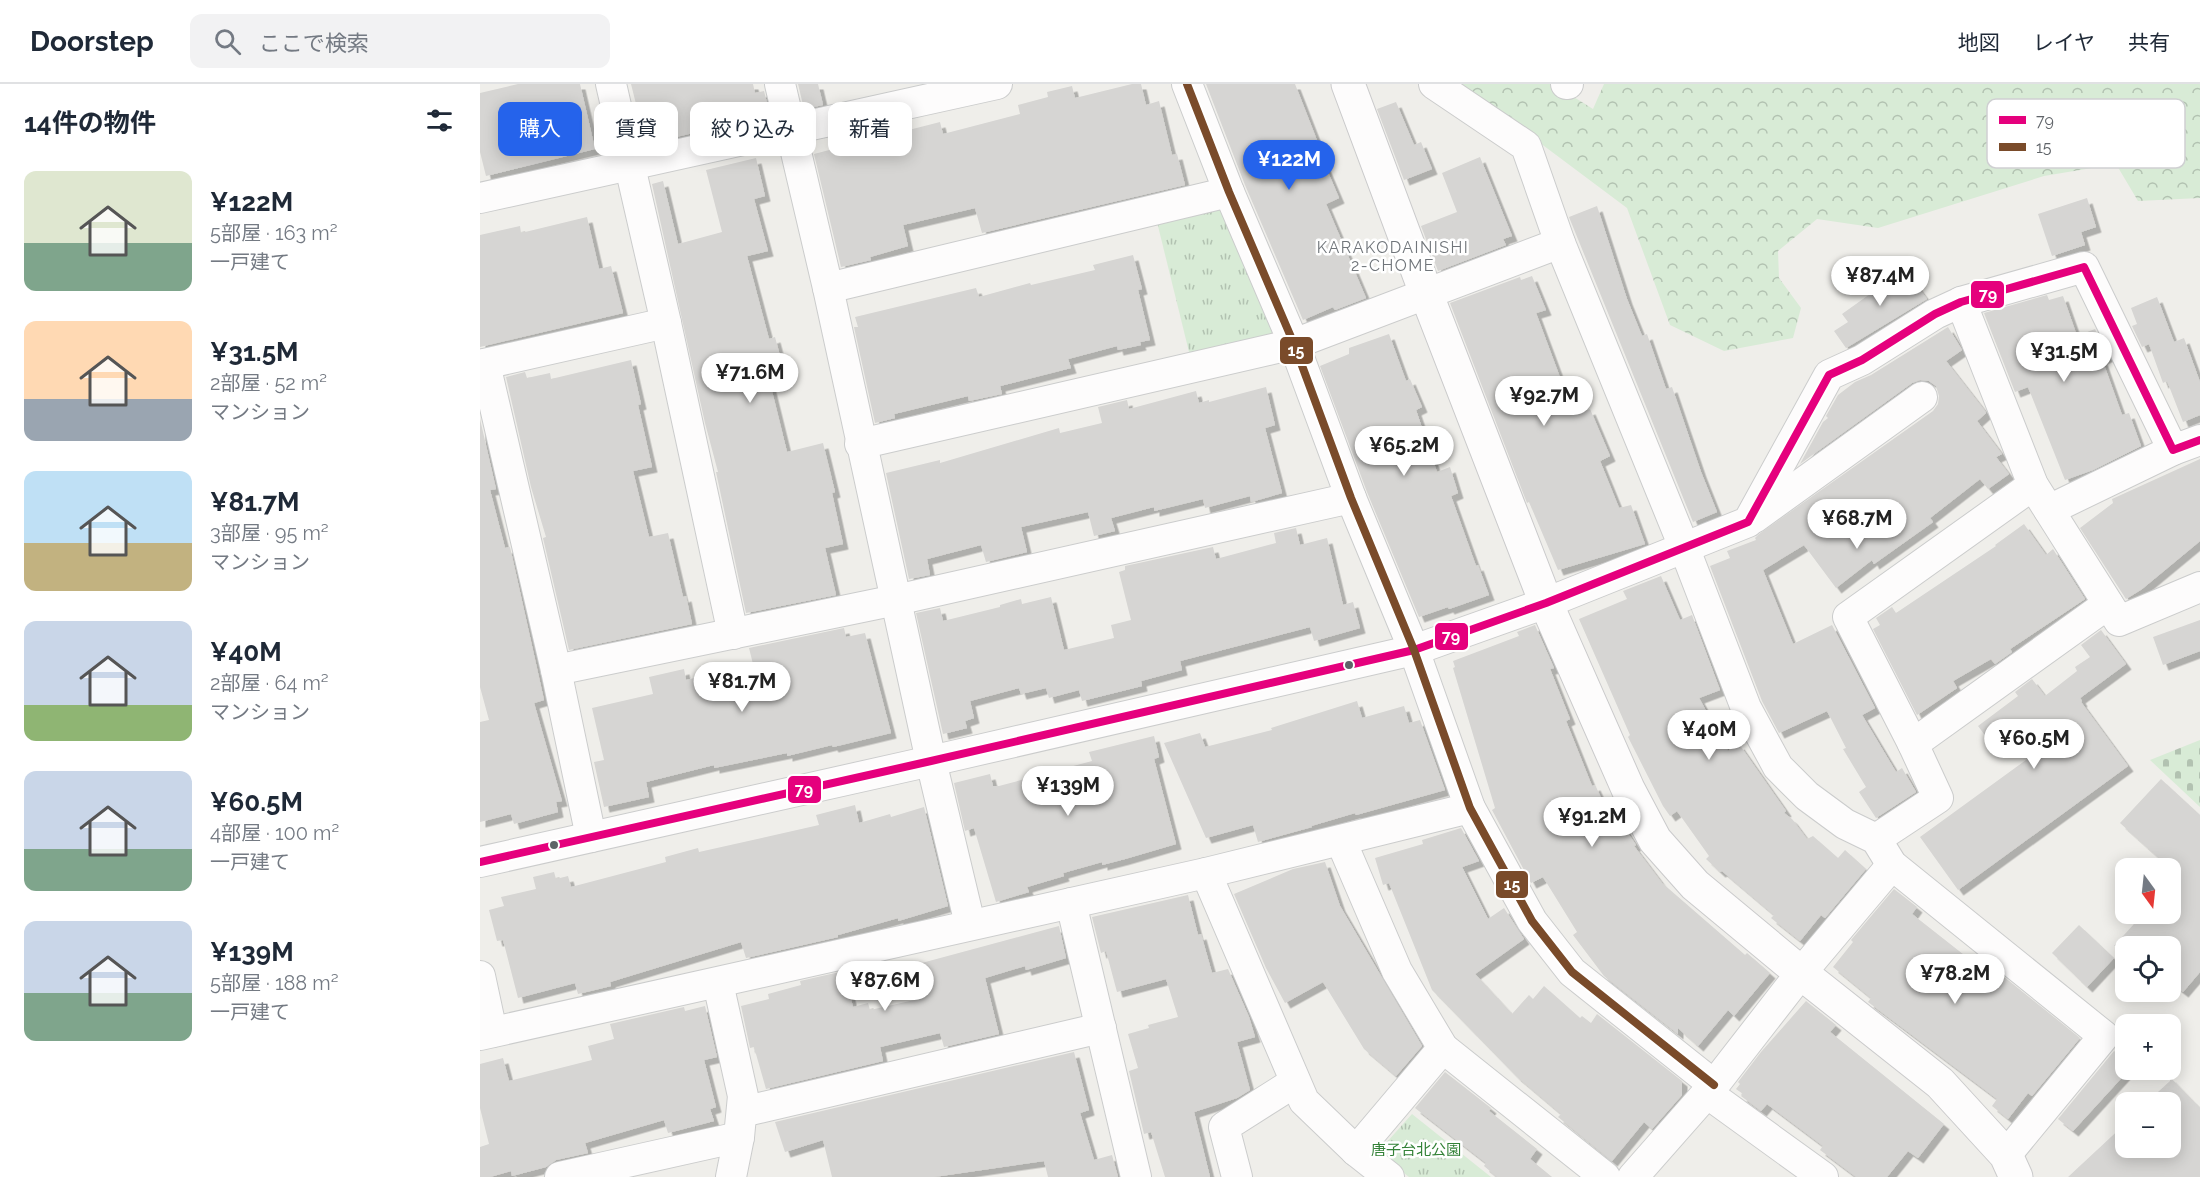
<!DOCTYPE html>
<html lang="ja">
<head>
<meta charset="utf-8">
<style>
	body { margin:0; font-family:Raleway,"Noto Sans JP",sans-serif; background:#f2f2f3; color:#1f2937; height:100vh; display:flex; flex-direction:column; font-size:22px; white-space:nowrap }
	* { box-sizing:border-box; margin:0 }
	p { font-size:20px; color:#747a83 }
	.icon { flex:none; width:33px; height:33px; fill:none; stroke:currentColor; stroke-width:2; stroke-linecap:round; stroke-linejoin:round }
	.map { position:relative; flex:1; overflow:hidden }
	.panel { display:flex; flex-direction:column; background:#fff; width:480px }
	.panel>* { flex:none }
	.guide { position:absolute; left:18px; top:18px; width:570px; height:54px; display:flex; gap:12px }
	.needle { width:39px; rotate:165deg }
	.tools { position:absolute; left:1635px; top:774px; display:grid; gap:12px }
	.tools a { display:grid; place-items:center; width:66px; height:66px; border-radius:12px; background:#fff; box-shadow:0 3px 15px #0003; font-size:30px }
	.price { position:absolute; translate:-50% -51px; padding:0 14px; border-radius:21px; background:#fff; color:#222; font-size:20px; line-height:39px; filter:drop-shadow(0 2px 3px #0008) }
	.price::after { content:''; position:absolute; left:50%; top:36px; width:18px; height:14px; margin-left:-9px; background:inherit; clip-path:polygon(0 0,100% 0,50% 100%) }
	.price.current { background:#2563eb; color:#fff }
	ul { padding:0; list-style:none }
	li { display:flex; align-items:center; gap:18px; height:150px; padding:0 24px }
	li span { display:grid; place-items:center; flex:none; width:168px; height:120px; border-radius:12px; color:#555 }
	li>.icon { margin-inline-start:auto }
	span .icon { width:72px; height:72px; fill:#fffc; stroke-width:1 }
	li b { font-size:26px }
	h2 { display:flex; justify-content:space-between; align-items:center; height:72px; padding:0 24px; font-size:26px }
	.pill { padding:0 21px; border-radius:12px; background:#fff; box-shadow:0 3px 15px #0003; font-size:21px; line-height:54px }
	.pill.current { background:#2563eb; color:#fff }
	header { display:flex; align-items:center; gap:36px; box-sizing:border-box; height:84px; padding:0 30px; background:#fff; border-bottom:2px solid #e0e1e3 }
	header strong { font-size:28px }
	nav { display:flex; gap:33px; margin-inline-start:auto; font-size:21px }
	.search { width:420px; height:54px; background:#f2f2f3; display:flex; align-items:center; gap:15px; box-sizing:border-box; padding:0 21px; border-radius:12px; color:#747a83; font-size:22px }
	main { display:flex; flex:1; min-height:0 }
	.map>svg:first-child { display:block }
</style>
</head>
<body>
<header>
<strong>Doorstep</strong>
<div class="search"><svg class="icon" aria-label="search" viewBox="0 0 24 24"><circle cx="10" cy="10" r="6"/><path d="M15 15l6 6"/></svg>ここで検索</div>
<nav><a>地図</a><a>レイヤ</a><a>共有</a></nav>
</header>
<main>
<section class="panel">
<h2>14件の物件<svg class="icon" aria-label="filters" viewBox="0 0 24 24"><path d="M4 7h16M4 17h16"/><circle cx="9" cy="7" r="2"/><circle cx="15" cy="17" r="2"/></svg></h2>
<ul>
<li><span style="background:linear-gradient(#dfe7d0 60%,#7fa58c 0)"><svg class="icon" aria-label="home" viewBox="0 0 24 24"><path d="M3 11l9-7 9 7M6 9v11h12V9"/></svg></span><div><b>¥122M</b><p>5部屋 · 163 m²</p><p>一戸建て</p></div></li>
<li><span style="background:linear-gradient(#ffd9b3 65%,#9aa5b1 0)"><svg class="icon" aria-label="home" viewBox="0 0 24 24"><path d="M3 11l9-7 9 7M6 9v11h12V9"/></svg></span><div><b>¥31.5M</b><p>2部屋 · 52 m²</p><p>マンション</p></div></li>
<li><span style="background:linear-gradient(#bfe0f5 60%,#c2b280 0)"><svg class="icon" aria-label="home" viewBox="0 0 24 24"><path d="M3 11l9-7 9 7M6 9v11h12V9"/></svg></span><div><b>¥81.7M</b><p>3部屋 · 95 m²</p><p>マンション</p></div></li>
<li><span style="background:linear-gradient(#c9d6e8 70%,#8fb573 0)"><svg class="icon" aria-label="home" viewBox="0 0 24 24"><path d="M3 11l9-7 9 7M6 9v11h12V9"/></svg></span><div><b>¥40M</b><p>2部屋 · 64 m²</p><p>マンション</p></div></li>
<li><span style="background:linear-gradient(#c9d6e8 65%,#7fa58c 0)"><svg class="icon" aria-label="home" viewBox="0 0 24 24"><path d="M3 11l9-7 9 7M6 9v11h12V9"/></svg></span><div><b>¥60.5M</b><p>4部屋 · 100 m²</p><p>一戸建て</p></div></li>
<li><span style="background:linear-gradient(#c9d6e8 60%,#7fa58c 0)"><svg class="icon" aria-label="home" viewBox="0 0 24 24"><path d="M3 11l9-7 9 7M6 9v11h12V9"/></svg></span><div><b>¥139M</b><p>5部屋 · 188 m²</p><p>一戸建て</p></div></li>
</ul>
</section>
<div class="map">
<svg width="1720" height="1093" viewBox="0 0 1720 1093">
	<defs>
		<pattern id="forest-crowns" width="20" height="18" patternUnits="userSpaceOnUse" patternTransform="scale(1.5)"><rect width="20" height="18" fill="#d8ebd6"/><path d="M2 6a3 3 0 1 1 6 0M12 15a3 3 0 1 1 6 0" fill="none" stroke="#b2c2b1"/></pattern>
		<pattern id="cemetery-stones" width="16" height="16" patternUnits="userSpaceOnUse" patternTransform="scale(1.5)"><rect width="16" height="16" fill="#d8ebd6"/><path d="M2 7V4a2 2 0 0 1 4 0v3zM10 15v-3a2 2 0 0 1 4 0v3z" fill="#b2c2b1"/></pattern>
		<pattern id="park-tufts" width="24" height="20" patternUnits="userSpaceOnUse" patternTransform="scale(1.5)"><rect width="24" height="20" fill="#d8ebd6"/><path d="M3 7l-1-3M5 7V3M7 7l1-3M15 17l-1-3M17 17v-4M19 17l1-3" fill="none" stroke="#b2c2b1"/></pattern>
		<filter id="shadow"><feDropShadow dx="5.5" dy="5.5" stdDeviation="0" flood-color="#0004"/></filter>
	</defs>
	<rect width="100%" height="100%" fill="#efeeea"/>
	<path fill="url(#forest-crowns)" d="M981,0h92l40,25 11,-25h596v114l-62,3 -22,-37 -72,12 -166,52 -61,-9 -39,32 1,27 22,30 -8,30 -69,13 -54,-26 -43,-117z"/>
	<path fill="url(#cemetery-stones)" d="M1720,656v67l-50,-47z"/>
	<g fill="url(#park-tufts)">
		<path d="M748,124l56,131 -93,21 -34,-138z"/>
		<path d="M932,1030l79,63h-82l-31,-25z"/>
	</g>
	<g fill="#d6d5d3" filter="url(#shadow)">
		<path d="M38,0h62l15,65 -109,27 -6,-24v-59z"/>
		<path d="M151,0h122l2,9 9,-2 6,24 -124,29z"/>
		<path d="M318,0h20l5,21 -19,4z"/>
		<path d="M652,0h9l5,21 13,-4 13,54 5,-1 8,31 -203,48 -7,-25 -72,17 5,21 -38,11 1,3 -30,7 -27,-113 23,-6 1,5 60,-13 -1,-7 43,-11 3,12 77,-20 -2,-9 30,-8 -1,-5 25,-6 3,12z"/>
		<path d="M726,0h89l23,59 -2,1 23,54 -13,6 40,94 -31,12 -2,-3 -30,13 -58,-135z"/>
		<path d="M916,18l18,43 7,-3 11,27 -28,11 -27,-71z"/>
		<path d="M1000,73l32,79 -9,3 3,6 -68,26 -17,-45 36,-14 -15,-39z"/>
		<path d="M276,74l9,38 -11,3 14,52 -21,5 22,83 6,-2 10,38 -16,4 18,73 36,-9 12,49 -3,1 11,51 -18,4 11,47 -90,18 -30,-141h2l-13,-49 -53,-239 11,-3 15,63 44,-12 -16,-62z"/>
		<path d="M1607,114l9,29 -15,5 4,13 -33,11 -14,-42z"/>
		<path d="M1117,122l30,93 15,37 5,-2 19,55 6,-2 29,85 16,40 -24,10 -124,-305z"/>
		<path d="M107,133l12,52 12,-3 12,47 -143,34v-112l40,-9 1,7z"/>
		<path d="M653,171l9,34 -4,1 12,50 -10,2 1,3 -23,5 -1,-4 -49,13 3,9 -71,18 2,8 -33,7 -1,-5 -74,18 1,4 -20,5 -21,-96h4l-3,-10 121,-29 3,9 51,-14 1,2 64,-15 -2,-5z"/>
		<path d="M1423,183l24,32 -81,49 -12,-17 14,-9 -6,-8 28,-20 -1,-1z"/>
		<path d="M1052,192l14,34 -10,3 38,102 16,-6 20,47 -10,5 19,47 12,-3 14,39 -87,26 -29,-68 -2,1 -77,-200 70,-26 1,3z"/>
		<path d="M1567,211l2,5 14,-4 14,40 18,-7 13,27 -6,3 20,56 7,-2 12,33 -48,24 -28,10 -37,-93 -13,5 -31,-79z"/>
		<path d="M1677,213l17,45 10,-4 16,44v33l-17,7 -16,-41 -4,2 -14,-39 -7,3 -10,-21 5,-2 -6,-16z"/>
		<path d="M1468,243l14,23 -16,11 39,50 1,2 -9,8 25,33 -6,3 13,17 -21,15 -8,-10 -50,39 3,4 -59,42 -2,-4 -36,28 -32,-43 -41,25 30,74 39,-19 43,83 -13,7 34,57 6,-4 14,24 -40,26 -17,-26 7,-5 -23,-38 3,-1 -19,-37 -48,22 -17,-32 -52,-135 20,-8 -3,-7 29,-11 -1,-2 4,-4 174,-123 5,-7 1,-8 -3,-10 -7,-5 -9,-1 -8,3 -112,81 23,-42 5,-4 -2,-2 12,-21 17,-13 16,-7z"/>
		<path d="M909,250l17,47 4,-2 12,28 -6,3 21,62 13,-5 8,26 -7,3 25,70 2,-1 11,30 -40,14 -1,-2 -29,10 -52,-125 -47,-126 29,-12v-6z"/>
		<path d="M151,276l10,44 -3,1 14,62 -19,4 16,66 19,-4 15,64 3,-1 6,28 -123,26 -26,-112 3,-1 -15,-50 -25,-110 19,-5 2,6 23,-5 1,6z"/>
		<path d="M786,303l9,38 -10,3 17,65 -31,9 -1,-6 -45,12 -2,-9 -49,12v-4l-43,11 4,13 -21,5 -6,-24 -67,15 6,25 -41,10 -5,-17 -54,14 3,16 -21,4 -23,-106 54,-13v3l119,-35 1,5 42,-10 -4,-16 29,-7 2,9 67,-18 3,12 10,-3v2z"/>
		<path d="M0,335l16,70 -6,1 15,58 5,-1 34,153 -10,3 28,98 -6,1 2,10 -44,12 -3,-10 -31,8v-100l9,-2 -9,-33z"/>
		<path d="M1720,375v82l-58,48 -16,10 -46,-71 33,-25 -1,-4z"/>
		<path d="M1544,440l22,31 7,-6 32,50 -75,50 2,3 -17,12 -4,-5 -38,22 4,7 -40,27 -44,-86 7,-4 -4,-7 16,-11 4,6 100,-67 -1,-1z"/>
		<path d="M816,444l4,17 27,-7 16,67 10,-3 7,26 -46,13 -4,-14 -130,34 2,9 -41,11 1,5 -60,15 -3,-11 -30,8 -3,-10 -25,6 -2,-6 -49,13 4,17 -9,3 2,7 -24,6 -27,-121 24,-5 3,13 57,-14v-2l21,-6 1,5 29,-7 13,53 50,-12 -3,-13 20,-5 -12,-48 6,-2v-4l88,-19 3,12 60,-16 -2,-10z"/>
		<path d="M1181,492l19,44 12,-5 28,75 -21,8 29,53 11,-7 47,67 -2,2 8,6 15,20 6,-3 25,22 7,-8 21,19 -41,49 -4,-3 -21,26 -29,-23 3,-3 -52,-44 -2,1 -14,-13 3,-3 -32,-45 -7,5 -7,-10 -35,-69 2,-2 -51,-116 48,-20 -4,-8z"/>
		<path d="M1720,536v31l-37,14 -10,-28z"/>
		<path d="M1055,541l19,43 -4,1 20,50 -4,2 26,65 3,-1 14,30 5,-3 22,33 -2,1 28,37 83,72 2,-2 23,20 -36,43 -6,-6 -30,36 -20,-18v6l-74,-58 -31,-41 4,-3 -34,-55 -12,6 -39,-73 3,-2 -42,-140 2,-1 -2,-6 66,-25 -2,-4z"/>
		<path d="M364,544l2,9 19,-4 26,100 -58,14 -1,-2 -45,11v-3l-73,15v-3l-68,17 3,15 -45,10 -10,-45 10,-2 -12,-52 61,-14 -4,-17 35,-8 2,11 67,-16 -4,-16z"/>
		<path d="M1621,546l25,34 -46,34 2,3 -1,1 47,64 -170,124 -38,-53 117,-85 -21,-29 -26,19 -12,-16 40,-30 -3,-4 17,-13 13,17 32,-25 -2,-4 15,-10 -9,-12z"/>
		<path d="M877,617l5,17 42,-12 5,17 11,-3 25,70 -89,25 -1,-2 -44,13 1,1 -54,15 -5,-17 -47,13 -42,-95 36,-10 5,14 67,-17 -1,-2z"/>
		<path d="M674,652l5,21 -5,2 22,85 -51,15 -23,6v-3l-39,11 1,3 -37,11 2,5 -33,10 -22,-74 -9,3 -11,-48 36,-9 3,12h6l93,-25 -3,-9z"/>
		<path d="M1681,695l39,36v157l-17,20 -13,-10v-36h-56l29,-32h27v-46l-50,-45z"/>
		<path d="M375,721l4,18 31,-9 1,3 33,-10 24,99 -50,15v-3l-60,17v2l-92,21 -5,-16 -131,40 1,4 -33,8 -3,-11 -57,15 -15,-58 -6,1 -8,-31 15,-4 -3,-9 35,-8 -3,-12 21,-5 2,7 12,-3 3,11 95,-25 -1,-5 33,-9 1,4 120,-27 -3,-10z"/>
		<path d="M981,744l18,33 -17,6 26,52 16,-11 20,31 -49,35 37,40 17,-19 4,4 11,-13 36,32 2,-2 9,7 6,-9 85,67v14l-30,34 -8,-7 -32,39 -54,-44 3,-3 -45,-38 -84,-86 -43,-107 -6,2 -8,-27 48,-14 -1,-4z"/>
		<path d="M845,778l15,44 82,140 -26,30 -32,-27 -41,-67 -38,21 -19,-35 -32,-74 59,-25z"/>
		<path d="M1414,805l23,18 -5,7 61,48 5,-6 102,82 -48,58 -4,-3 -20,26 -16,-13 5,-7 -129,-97 3,-4 -38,-31 20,-25 -2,-2z"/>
		<path d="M708,811l10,40 3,-1 11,39 16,-4 21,48 6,20 -18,5 13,48 -13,8 -43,14 16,65h-45l-14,-45 -7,2 -15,-63 9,-3 -10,-34 21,-6 -1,-3 30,-8 -12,-38 -49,13 -11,-41 -5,2 -9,-36z"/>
		<path d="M1599,841l35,33 -27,29 -35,-34z"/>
		<path d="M579,842l7,32 -40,12 -1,-4 -40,12 14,56 -55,13 -4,-14 -60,14 3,14 -117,28 -12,-42 -4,1 -9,-42 28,-7 -1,-5 33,-9 -1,-4 44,-10 9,36 15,-4 2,7 49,-11 -7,-24 8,-2 -2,-9z"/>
		<path d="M1326,917l30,24 -6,7 114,92 -26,34 -10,-7 -21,26h-31l-36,-27 3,-4 -56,-42 -6,7 -20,-15 2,-2 -7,-5 4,-5 -2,-2 23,-30z"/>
		<path d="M225,922l12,51 -13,3 12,47 -6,2 4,12 -46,12 -4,-13 -79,23 3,10 -32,7 -10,7 -34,9 -1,-5 -21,6h-10v-30l9,-3 -9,-36v-44l23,-6 6,23 83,-21 -4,-14 26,-7 -4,-15 74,-17 1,4z"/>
		<path d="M1634,967l12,8v14l-53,58 -15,-12z"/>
		<path d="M594,968l15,58 -9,3 14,47 18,-5 6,22h-70l-4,-16 -110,16h-102l-9,-37 -38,12 -10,-30z"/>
		<path d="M965,988l46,36 -2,3 48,38 -7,10 22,18h-55l-13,-11 2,-3 -71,-55z"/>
		<path d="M1690,993l30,31v69h-132l58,-54v25h44v-46h-23l23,-21z"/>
	</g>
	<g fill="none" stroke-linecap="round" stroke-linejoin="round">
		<defs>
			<g id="street">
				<path d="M131,0l55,239 67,311"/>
				<path d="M300,0l48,204 103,473 39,163"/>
				<path d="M707,0l42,108 65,152 57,154 63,152 56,158 62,113 40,51 142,113"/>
				<path d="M954,0l92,62 34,97 124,304 62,161 32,59 29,29 38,28 31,15 16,26 212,171 -98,119"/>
				<path d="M1086,0h2"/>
				<path d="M0,114l517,-114"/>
				<path d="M348,204l401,-96"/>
				<path d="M1481,218l72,183 86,136 81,-34"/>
				<path d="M5,280l71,306 35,167"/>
				<path d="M0,281l186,-42"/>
				<path d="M380,360l434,-100 266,-101"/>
				<path d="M1569,426l124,-60"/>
				<path d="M1274,434l168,-121"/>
				<path d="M76,586l340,-70 455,-102"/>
				<path d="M1433,660l195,-140"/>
				<path d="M1396,755l62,-41 -25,-54 -65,-127 185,-132"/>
				<path d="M861,757l56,130 46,77 162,129"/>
				<path d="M0,778l451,-101 483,-111 132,-47 202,-81 81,-147 33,-15 73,-46 26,-12 123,-35 89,183 27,-10"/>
				<path d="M726,789l98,228 52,50 33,26"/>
				<path d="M591,819l65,274"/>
				<path d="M0,892l12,56"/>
				<path d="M238,899l25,113 -4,41 -8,40"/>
				<path d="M0,951l726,-162 264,-65"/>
				<path d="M1227,1009l116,84"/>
				<path d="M262,1028l359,-84"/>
				<path d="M876,1067l87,-103"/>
				<path d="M80,1093l179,-40"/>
				<path d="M757,1093l-13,-50 71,-45"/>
				<path d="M1153,1093l81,-92 87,-112 91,-108"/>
			</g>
			<path id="secondary" d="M868,0l78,209 120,310 82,186 27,51 40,45 106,88 139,110 66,72 10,22"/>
		</defs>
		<use href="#street" stroke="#cbcccc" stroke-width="32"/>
		<use href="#secondary" stroke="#cacacb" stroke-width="35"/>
		<use href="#street" stroke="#fdfcfc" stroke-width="30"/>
		<use href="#secondary" stroke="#fdfcfc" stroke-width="33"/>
		<defs>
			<path id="bus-1" d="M0,778l451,-101 483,-111 132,-47 202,-81 81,-147 33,-15 73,-46 26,-12 123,-35 89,183 27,-10"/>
			<path id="bus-2" d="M707,0l42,108 65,152 57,154 63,152 56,158 62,113 40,51 142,113"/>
		</defs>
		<use href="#bus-1" stroke="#fff" stroke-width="12"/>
		<use href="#bus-2" stroke="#fff" stroke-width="12"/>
		<use href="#bus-1" stroke="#e5007d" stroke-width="8"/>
		<use href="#bus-2" stroke="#7a4b2a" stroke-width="8"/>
	</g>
	<g fill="#5f6368" stroke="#fff" stroke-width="2">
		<circle cx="869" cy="581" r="5"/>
		<circle cx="74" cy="761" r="5"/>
	</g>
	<g text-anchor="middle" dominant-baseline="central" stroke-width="5" stroke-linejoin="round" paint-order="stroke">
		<g font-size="15" fill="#348238" stroke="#fff">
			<text x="936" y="1066">唐子台北公園</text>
		</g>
		<g font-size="16" letter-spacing="1.5" fill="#70757a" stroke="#fff">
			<text x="913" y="163">KARAKODAINISHI<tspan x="913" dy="18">2-CHOME</tspan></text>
		</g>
	</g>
	<rect x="1507" y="15" width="198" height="69" rx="9" fill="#fff" stroke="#cfd0d2" stroke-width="1.5"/>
	<rect x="1519" y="32" width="27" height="8" fill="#e5007d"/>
	<rect x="1519" y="59" width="27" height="8" fill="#7a4b2a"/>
	<g font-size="16" fill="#5f6368">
		<text x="1556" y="42">79</text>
		<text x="1556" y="69">15</text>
	</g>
	<g stroke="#fff" stroke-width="2">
		<rect x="1490" y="196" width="35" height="29" rx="6" fill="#e5007d"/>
		<rect x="799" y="252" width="35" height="29" rx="6" fill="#7a4b2a"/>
		<rect x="954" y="538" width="35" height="29" rx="6" fill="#e5007d"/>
		<rect x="307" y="691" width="35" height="29" rx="6" fill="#e5007d"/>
		<rect x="1015" y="786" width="34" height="29" rx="6" fill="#7a4b2a"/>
	</g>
	<g font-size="16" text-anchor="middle" font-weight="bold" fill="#fff">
		<text x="1508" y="216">79</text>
		<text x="816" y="272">15</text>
		<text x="971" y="558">79</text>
		<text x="324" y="711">79</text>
		<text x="1032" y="806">15</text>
	</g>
</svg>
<div class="tools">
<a><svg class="needle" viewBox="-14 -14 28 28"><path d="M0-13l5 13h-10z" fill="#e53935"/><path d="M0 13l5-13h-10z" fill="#747a83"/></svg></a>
<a><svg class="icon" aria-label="locate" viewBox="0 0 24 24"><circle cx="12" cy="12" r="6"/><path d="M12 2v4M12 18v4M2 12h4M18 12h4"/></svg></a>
<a>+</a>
<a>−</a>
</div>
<b class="price current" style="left:809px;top:107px">¥122M</b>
<b class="price" style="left:1400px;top:223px">¥87.4M</b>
<b class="price" style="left:1584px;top:299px">¥31.5M</b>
<b class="price" style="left:270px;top:320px">¥71.6M</b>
<b class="price" style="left:1064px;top:343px">¥92.7M</b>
<b class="price" style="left:924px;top:393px">¥65.2M</b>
<b class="price" style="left:1377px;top:466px">¥68.7M</b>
<b class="price" style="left:262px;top:629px">¥81.7M</b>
<b class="price" style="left:1229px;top:677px">¥40M</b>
<b class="price" style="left:1554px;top:686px">¥60.5M</b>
<b class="price" style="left:588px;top:733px">¥139M</b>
<b class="price" style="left:1112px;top:764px">¥91.2M</b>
<b class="price" style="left:1475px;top:921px">¥78.2M</b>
<b class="price" style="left:405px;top:928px">¥87.6M</b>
<div class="guide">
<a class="pill current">購入</a>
<a class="pill">賃貸</a>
<a class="pill">絞り込み</a>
<a class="pill">新着</a>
</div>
</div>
</main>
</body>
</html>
